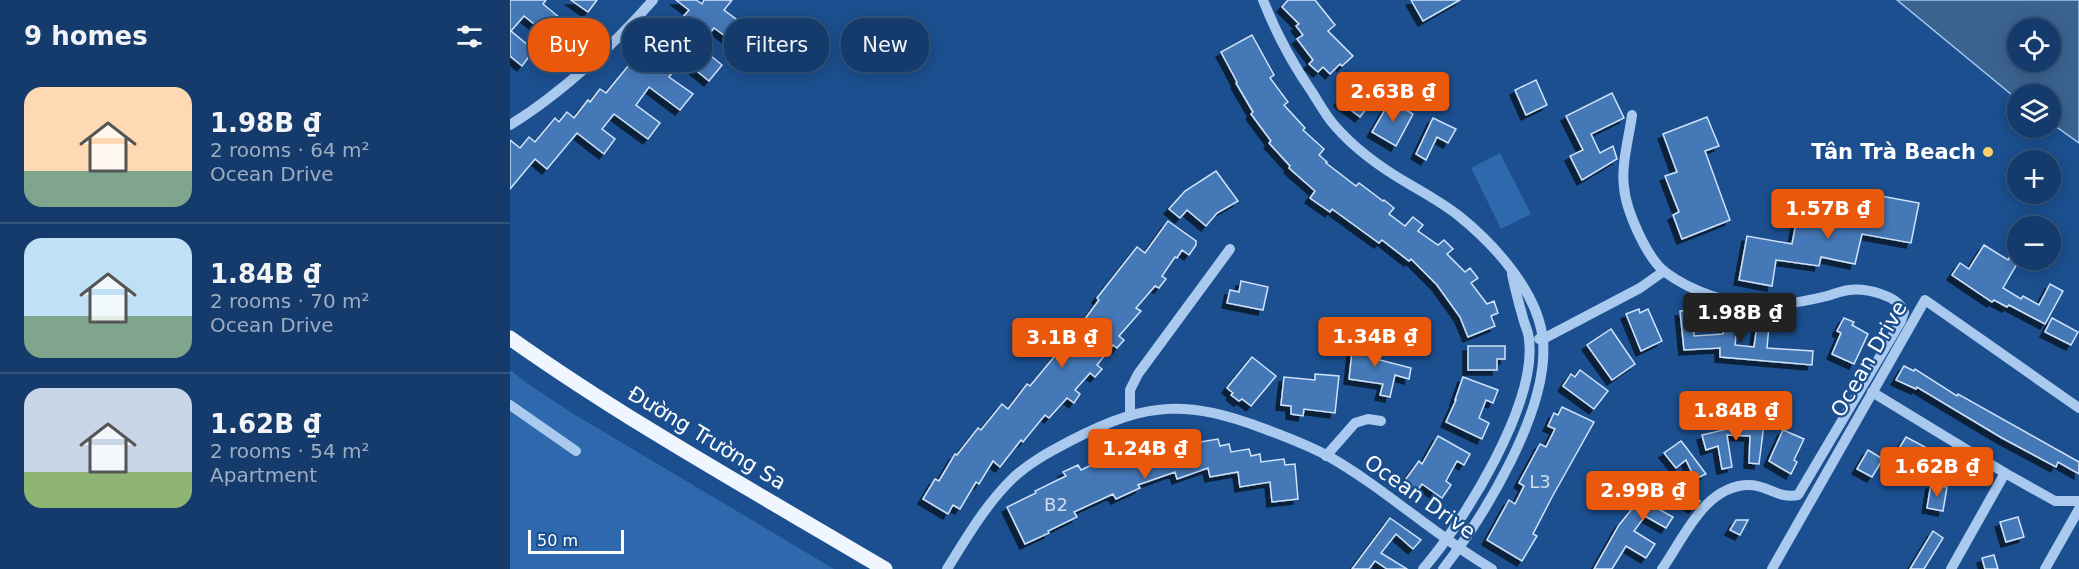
<!DOCTYPE html>
<html lang="en">
<head>
<meta charset="utf-8">
<style>
	body { margin:0; font-family:"DejaVu Sans",sans-serif; background:#214673; color:#f1f3f6; height:100vh; display:flex; flex-direction:column; font-size:22px; white-space:nowrap }
	* { box-sizing:border-box; margin:0 }
	p { font-size:20px; color:#9dadc1 }
	.icon { flex:none; width:33px; height:33px; fill:none; stroke:currentColor; stroke-width:2; stroke-linecap:round; stroke-linejoin:round }
	.map { position:relative; flex:1; overflow:hidden }
	.sheet { display:flex; flex-direction:column; background:#143b6b; width:510px }
	.sheet>* { flex:none }
	.banner { position:absolute; left:18px; top:18px; width:570px; height:54px; display:flex; gap:12px }
	.controls { position:absolute; left:1497px; top:18px; display:grid; gap:12px }
	.controls a { display:grid; place-items:center; width:54px; height:54px; border-radius:50%; background:#143b6b; box-shadow:0 3px 15px #0003,0 0 0 2px #33557e; font-size:30px }
	.scale { position:absolute; left:18px; bottom:15px; width:96px; box-sizing:border-box; padding-left:6px; border:3px solid #fff; border-top:0; font-size:16px; line-height:21px; white-space:nowrap; color:#fff; -webkit-text-stroke:4px #1b4f8f; paint-order:stroke }
	.price { position:absolute; translate:-50% -51px; padding:0 14px; border-radius:6px; background:#ea580c; color:#fff; font-size:20px; line-height:39px; filter:drop-shadow(0 2px 3px #0008) }
	.price::after { content:''; position:absolute; left:50%; top:36px; width:18px; height:14px; margin-left:-9px; background:inherit; clip-path:polygon(0 0,100% 0,50% 100%) }
	.price.on { background:#222; color:#fff }
	ul { padding:0; list-style:none }
	li { display:flex; align-items:center; gap:18px; height:150px; padding:0 24px }
	li+li { border-top:2px solid #33557e }
	li span { display:grid; place-items:center; flex:none; width:168px; height:120px; border-radius:18px; color:#555 }
	li>.icon { margin-inline-start:auto }
	span .icon { width:72px; height:72px; fill:#fffc; stroke-width:1 }
	li b { font-size:26px }
	h2 { display:flex; justify-content:space-between; align-items:center; height:72px; padding:0 24px; font-size:26px }
	.tag { padding:0 21px; border-radius:24px; background:#143b6b; box-shadow:0 3px 15px #0003,0 0 0 2px #33557e; font-size:21px; line-height:54px }
	.tag.on { background:#ea580c; color:#fff }
	main { display:flex; flex:1; min-height:0 }
	.map>svg:first-child { display:block }
</style>
</head>
<body>
<main>
<section class="sheet">
<h2>9 homes<svg class="icon" aria-label="filters" viewBox="0 0 24 24"><path d="M4 7h16M4 17h16"/><circle cx="9" cy="7" r="2"/><circle cx="15" cy="17" r="2"/></svg></h2>
<ul>
<li><span style="background:linear-gradient(#ffd9b3 70%,#7fa58c 0)"><svg class="icon" aria-label="home" viewBox="0 0 24 24"><path d="M3 11l9-7 9 7M6 9v11h12V9"/></svg></span><div><b>1.98B ₫</b><p>2 rooms · 64 m²</p><p>Ocean Drive</p></div></li>
<li><span style="background:linear-gradient(#bfe0f5 65%,#7fa58c 0)"><svg class="icon" aria-label="home" viewBox="0 0 24 24"><path d="M3 11l9-7 9 7M6 9v11h12V9"/></svg></span><div><b>1.84B ₫</b><p>2 rooms · 70 m²</p><p>Ocean Drive</p></div></li>
<li><span style="background:linear-gradient(#c9d6e8 70%,#8fb573 0)"><svg class="icon" aria-label="home" viewBox="0 0 24 24"><path d="M3 11l9-7 9 7M6 9v11h12V9"/></svg></span><div><b>1.62B ₫</b><p>2 rooms · 54 m²</p><p>Apartment</p></div></li>
</ul>
</section>
<div class="map">
<svg width="1569" height="569" viewBox="0 0 1569 569">
	<defs>
		<filter id="shadow"><feDropShadow dx="-5" dy="5" stdDeviation="0" flood-color="#0009"/></filter>
	</defs>
	<rect width="100%" height="100%" fill="#1b4f8f"/>
	<g fill="#2e69ad">
		<path d="M990,153l31,61 -30,15 -30,-61z"/>
		<path d="M0,370l18,14 44,29 262,156h-324z"/>
	</g>
	<path fill="#3c6290" stroke="#9cc4f0" stroke-width="1.5" fill-rule="evenodd" d="M1387,0h182v143l-28,-20 -1,-29h-32l-1,5zM1508,28h32v34h-32z"/>
	<g fill="#4478b7" stroke="#cfe3fa" stroke-width="1.5" filter="url(#shadow)">
		<path d="M0,0h36l-3,4 23,19 -13,16 -29,-23 -13,15 23,19 -12,16 -12,-10z"/>
		<path d="M61,0h26l-9,12z"/>
		<path d="M166,0h20l6,4 2,-4h28l-8,10 24,18 -12,16 -22,-16 -15,18 23,19 -13,16 -27,-22 -13,18 24,17 -13,16 -31,-23 -13,18 24,18 -12,16 -34,-25 -12,15 13,10 -11,15 -27,-21 -30,36 -12,-10 -25,30v-49l10,8 9,-11 6,5 20,-24 4,4 8,-10 7,6 14,-18 2,2 10,-13 6,4 27,-33 6,5 24,-36 6,4 20,-23z"/>
		<path d="M778,0h27l20,25 -7,6 25,25 -11,10 -2,-2 -10,10 -7,-7 -5,5 -9,-8 4,-4 -16,-21 6,-4 -7,-9 3,-2 -17,-17z"/>
		<path d="M901,0h49l-37,21z"/>
		<path d="M742,35l22,40 -4,3 18,24 -4,3 21,23 -2,2 21,19 -5,6 8,7 -1,1 30,23 3,-3 24,18 1,-1 10,8 -5,6 16,12 8,-9 10,8 -5,6 20,14 6,-5 9,9 -6,5 18,18 5,-4 8,10 -7,5 16,21 7,-3 4,12 -7,3 4,10 -27,11 -8,-20 -23,-32 -26,-26 -2,2 -27,-21 -3,3 -47,-34 -2,3 -20,-14 5,-7 -26,-23 1,-2 -21,-23 2,-2 -20,-27 2,-2 -17,-29 1,-1 -16,-30z"/>
		<path d="M851,73l21,16 -22,28 -21,-16z"/>
		<path d="M1026,80l11,25 -21,10 -11,-25z"/>
		<path d="M1102,93l12,25 -33,16 9,19 13,-7 4,13 -35,21 -12,-24 13,-6 -17,-34z"/>
		<path d="M880,101l23,13 -17,32 -24,-14z"/>
		<path d="M1197,117l12,29 -14,5 25,69 -48,19 -9,-24 6,-3 -14,-36 12,-4 -14,-38z"/>
		<path d="M923,118l23,11 -8,14 -11,-6 -11,23 -10,-6z"/>
		<path d="M706,171l22,30 -21,12 -11,13 -19,-16 -7,8 -11,-9 16,-18z"/>
		<path d="M1371,196l38,7 -8,40 -49,-9 -7,30 -34,-7 -2,9 -43,-6 -4,26 -33,-6 8,-44 45,8 5,-26 38,6 3,-13 38,8z"/>
		<path d="M658,221l28,20v4l-7,10 -7,-5 -5,8 -2,-1 -13,19 4,3 -7,9 -4,-2 -19,22 5,3 -22,25 5,4 -7,8 -4,-3 -16,20 5,4 -7,8 -5,-4 -15,17 5,4 -6,9 -7,-5 -18,20 -4,-3 -22,27 -2,-2 -21,27 -7,-6 -14,23 -3,-2 -16,27 -7,-4 -5,9 -25,-15 12,-20 4,2 16,-27 2,1 21,-27 3,2 21,-26 6,5 19,-25 3,2 49,-59 20,-27 -2,-2 40,-51 8,6z"/>
		<path d="M1474,245l24,15 1,-2 9,4 -15,26 18,11 2,-3 16,9 11,-21 13,7 -18,33 -36,-19 -2,2 -13,-7 -2,2 -40,-27 8,-12 9,6z"/>
		<path d="M731,281l27,6 -5,23 -36,-7 3,-13 9,2z"/>
		<path d="M1129,309l1,4 8,-4 14,32 -21,10 -15,-37z"/>
		<path d="M1183,310l1,26 29,-2 1,-11 13,1 -2,21 19,2 3,-22 12,1 -2,22 46,3 -1,14 -92,-8v-9l-36,2 -4,-39z"/>
		<path d="M1334,318l10,4 -2,3 16,9 -14,30 -22,-10 9,-21 -4,-2z"/>
		<path d="M1542,318l26,14 -7,13 -26,-13z"/>
		<path d="M1101,329l24,35 -23,16 -25,-35z"/>
		<path d="M843,343l24,3 -1,13 35,9 -2,11 -14,-4 -5,22 -10,-2 3,-11 -34,-5z"/>
		<path d="M958,346h37v13h-8v11h-29z"/>
		<path d="M742,357l24,19 -25,30 -9,-7 -3,2 -8,-6 2,-2 -6,-5z"/>
		<path d="M1394,366l10,5 1,-2 42,27 1,-2 121,68v12l-21,-12 -2,5 -54,-29 -85,-51 -1,2 -20,-9z"/>
		<path d="M1070,370l28,21 -14,18 -31,-23 8,-12 4,3z"/>
		<path d="M805,374l24,2 -4,37 -31,-4 -1,7 -12,-2v-8l-10,-1 3,-28 31,3z"/>
		<path d="M953,377l35,13 -5,13 -7,-3 -7,18 10,5 -7,16 -36,-17 10,-22h-1z"/>
		<path d="M1052,407l32,15 -43,77 -18,35 4,2 -15,25 -35,-21 22,-40 6,4 9,-18 -5,-3 21,-39 6,3 9,-18 -7,-3 6,-13 4,2z"/>
		<path d="M1226,423l28,1 -5,40 -10,-1 1,-27 -23,-1 5,32 -10,2 -4,-23 -12,4 -4,-15 34,-8z"/>
		<path d="M1273,430l21,9 -10,21 3,2 -6,12 -22,-13z"/>
		<path d="M679,431l5,12 24,-4 2,7 9,-2 2,8 18,-3 2,7 9,-2 1,8 23,-3 1,6 10,-1 3,35 -26,3 -2,-20 -30,5 -2,-15 -28,5 -2,-9 -31,11 -2,-7 -37,13 2,3 -24,11 -3,-5 -39,18 3,5 -29,14 1,2 -24,11 -18,-37 29,-14 -1,-2 31,-15 -3,-4 15,-7 3,5 32,-15 2,5 19,-8 -1,-4 13,-5 1,3z"/>
		<path d="M928,436l32,18 -6,11 -7,-4 -11,20 5,4 -9,13 -20,-14 -6,9 -13,-10 16,-22 3,3z"/>
		<path d="M1396,437l19,10 -7,14 -20,-11z"/>
		<path d="M1171,441l4,5 21,28 -11,5 -9,-19 -10,8 -12,-15z"/>
		<path d="M1358,450l15,9 -11,18 -15,-8z"/>
		<path d="M1152,472l38,29 -7,7 -25,-19 -15,17 20,11 -7,11 -21,-12 -11,15 21,13 -9,14 -20,-12 -14,23h-18l25,-44z"/>
		<path d="M1421,484l16,3 -4,24 -16,-3z"/>
		<path d="M1508,517l6,20 -18,5 -6,-20z"/>
		<path d="M880,518l31,22 -8,9 -17,-15 -15,19 26,16h-20l-12,-8 -6,8h-17z"/>
		<path d="M1226,520h12l-8,15 -10,-5z"/>
		<path d="M1423,531l10,7 -19,31h-14z"/>
		<path d="M1484,555l4,14h-13l-3,-11z"/>
	</g>
	<g fill="none" stroke-linecap="round" stroke-linejoin="round">
		<g stroke="#a9c9ee" stroke-width="10">
			<path d="M753,0c13,33 29,63 49,92 7,11 14,24 23,34 20,23 48,43 74,58 17,10 35,20 50,32 35,28 80,77 84,125 6,69 -58,174 -100,228"/>
			<path d="M1122,115c-3,23 -11,49 -8,72 2,24 23,71 41,85 27,20 66,33 98,33 20,0 44,-4 64,-9 7,-2 14,-5 22,-6 17,-2 49,5 55,22l-3,9 -103,174c-21,4 -30,-10 -49,-10 -44,0 -65,53 -87,84"/>
			<path d="M0,125c49,-30 105,-81 143,-125"/>
			<path d="M1029,339h4l97,-51 24,-17"/>
			<path d="M1362,392l133,81 50,28h24"/>
			<path d="M0,405l66,46"/>
			<path d="M620,414v-24l8,-16 92,-125"/>
			<path d="M816,456l29,-33 13,-4 13,2"/>
			<path d="M437,569c20,-32 39,-65 66,-91 18,-17 40,-28 61,-39 75,-38 113,-39 191,-10 21,8 43,16 63,27 58,33 107,80 164,113"/>
			<path d="M913,569c41,-47 114,-165 106,-229 0,-7 -4,-14 -6,-22 -4,-14 -8,-29 -11,-44"/>
			<path d="M1262,569l153,-269 154,108"/>
			<path d="M1441,569l54,-96"/>
			<path d="M1535,569l34,-60"/>
		</g>
		<path stroke="#f0f6ff" stroke-width="15" d="M0,338c120,85 249,156 375,231"/>
	</g>
	<circle fill="#ffd166" stroke="#1b4f8f" stroke-width="2" cx="1478" cy="152" r="6"/>
	<g text-anchor="middle" dominant-baseline="central" stroke-width="4.5" stroke-linejoin="round" paint-order="stroke">
		<g font-size="18" fill="#d0dded">
			<text x="1030" y="481">L3</text>
			<text x="546" y="504">B2</text>
		</g>
		<g font-size="21" font-weight="bold" fill="#fff" stroke="#1b4f8f" text-anchor="end">
			<text x="1466" y="152">Tân Trà Beach</text>
		</g>
		<g font-size="21" fill="#fff" stroke="#1b4f8f">
			<text transform="translate(1359 359) rotate(-60)">Ocean Drive</text>
			<text transform="translate(197 438) rotate(31)">Đường Trường Sa</text>
			<text transform="translate(910 497) rotate(35)">Ocean Drive</text>
		</g>
	</g>
</svg>
<div class="controls">
<a><svg class="icon" aria-label="locate" viewBox="0 0 24 24"><circle cx="12" cy="12" r="6"/><path d="M12 2v4M12 18v4M2 12h4M18 12h4"/></svg></a>
<a><svg class="icon" aria-label="layers" viewBox="0 0 24 24"><path d="M12 4l9 5-9 5-9-5zM3 14l9 5 9-5"/></svg></a>
<a>+</a>
<a>−</a>
</div>
<div class="scale">50 m</div>
<b class="price" style="left:883px;top:123px">2.63B ₫</b>
<b class="price" style="left:1318px;top:240px">1.57B ₫</b>
<b class="price on" style="left:1230px;top:344px">1.98B ₫</b>
<b class="price" style="left:865px;top:368px">1.34B ₫</b>
<b class="price" style="left:552px;top:369px">3.1B ₫</b>
<b class="price" style="left:1226px;top:442px">1.84B ₫</b>
<b class="price" style="left:635px;top:480px">1.24B ₫</b>
<b class="price" style="left:1427px;top:498px">1.62B ₫</b>
<b class="price" style="left:1133px;top:522px">2.99B ₫</b>
<div class="banner">
<a class="tag on">Buy</a>
<a class="tag">Rent</a>
<a class="tag">Filters</a>
<a class="tag">New</a>
</div>
</div>
</main>
</body>
</html>
